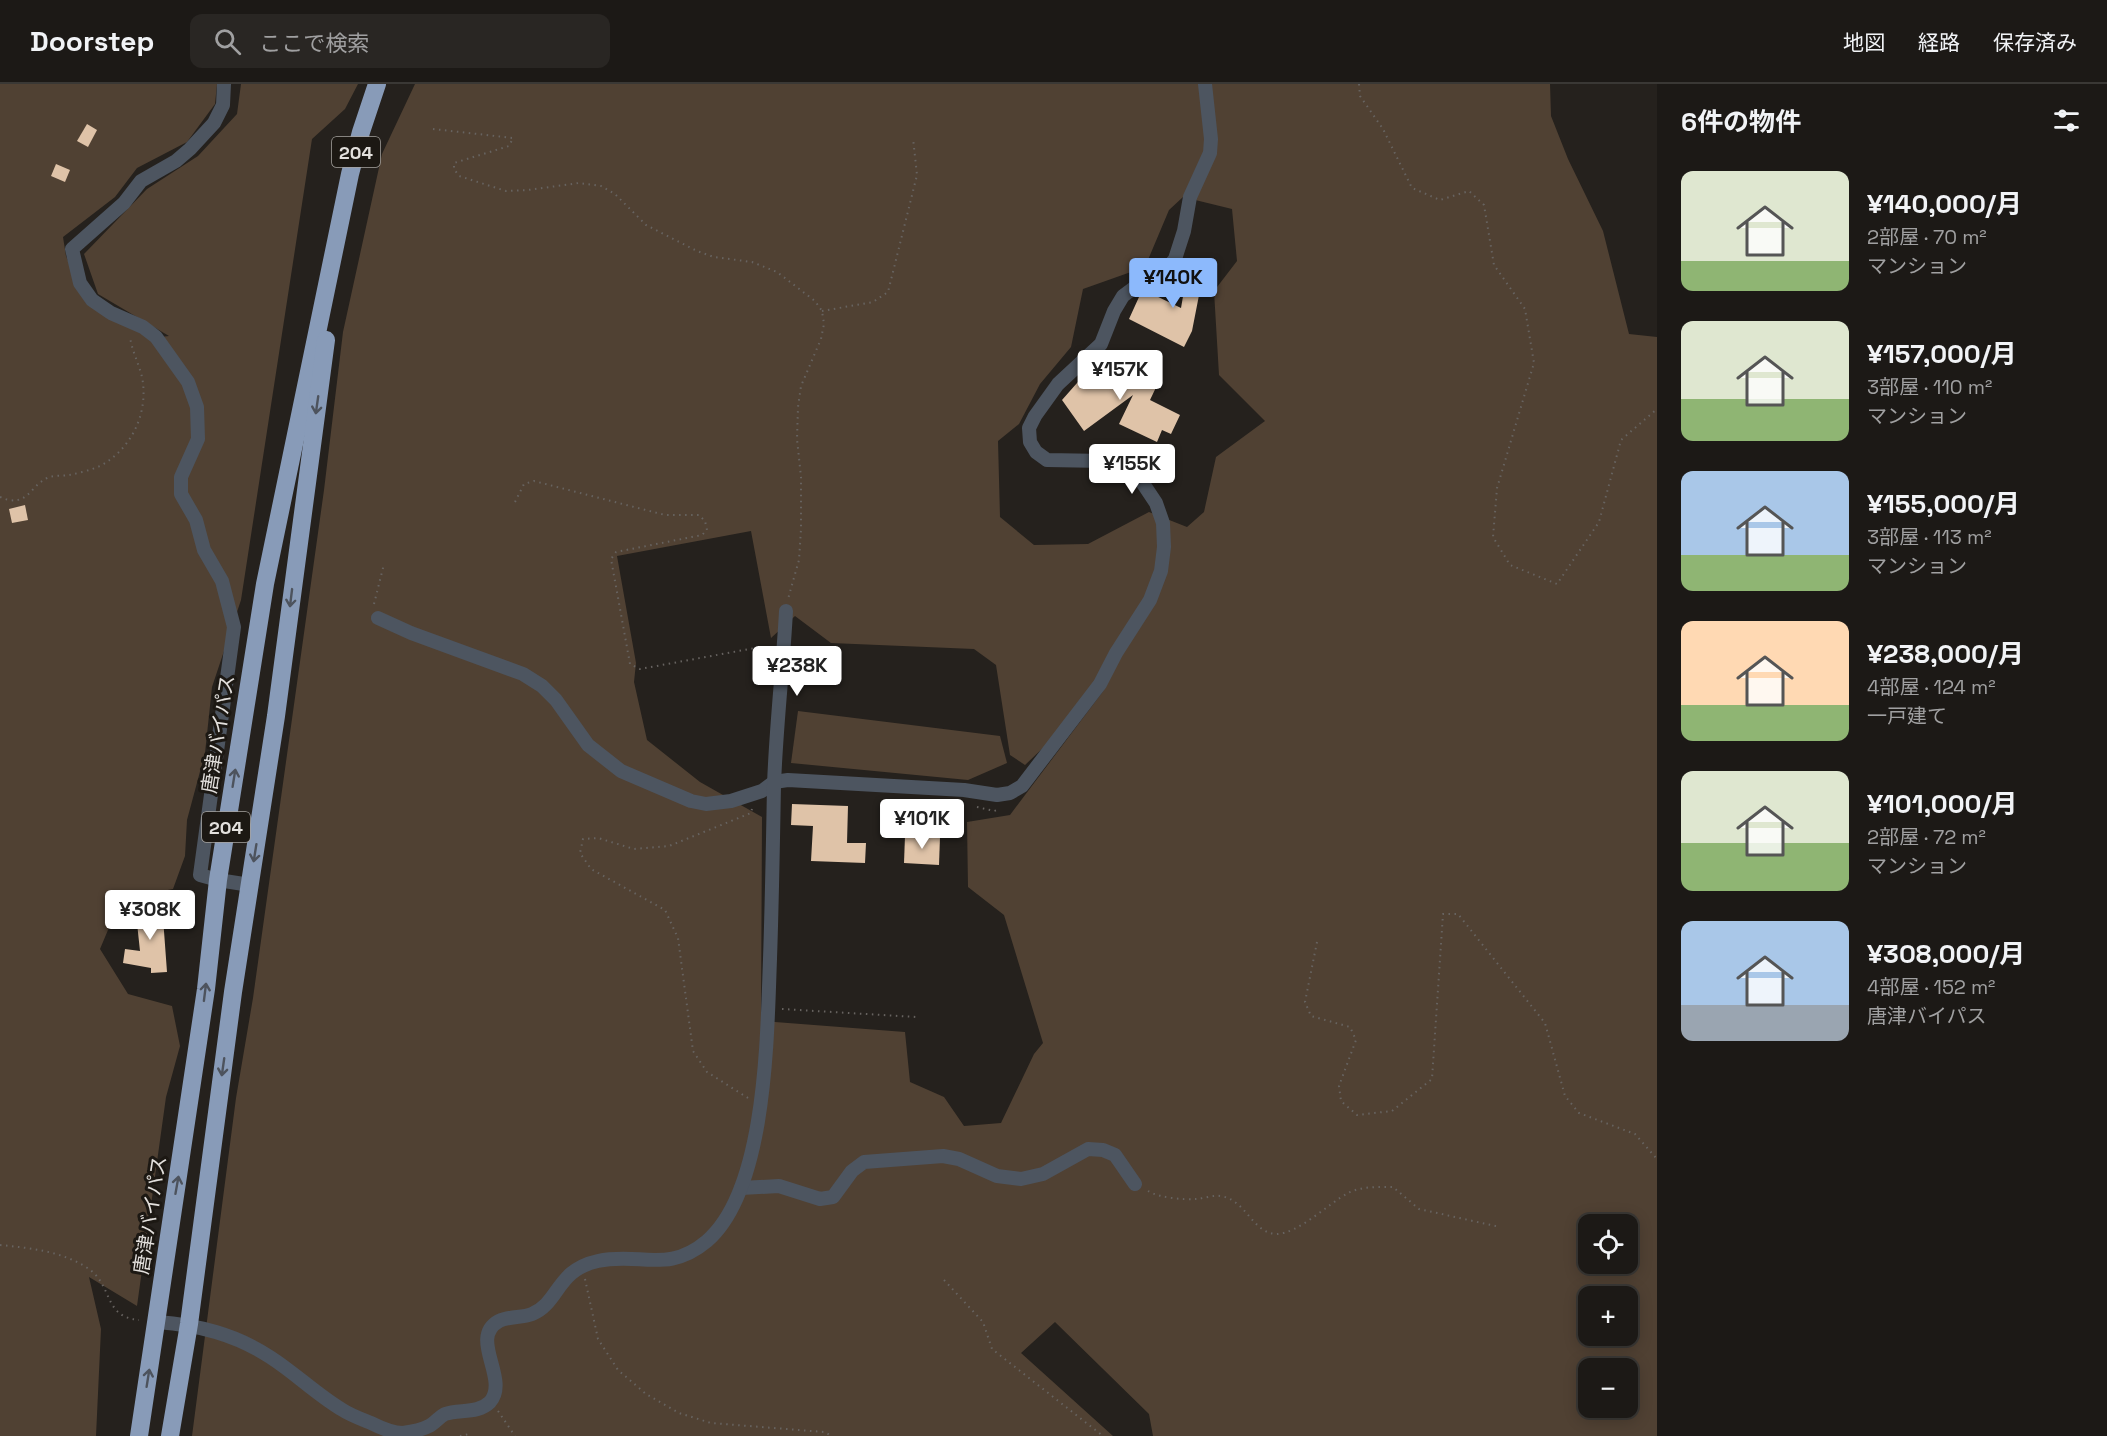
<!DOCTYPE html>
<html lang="ja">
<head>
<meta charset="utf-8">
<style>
	body { margin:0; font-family:"Space Grotesk","Noto Sans JP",sans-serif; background:#292623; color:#f1f3f6; height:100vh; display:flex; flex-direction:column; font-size:22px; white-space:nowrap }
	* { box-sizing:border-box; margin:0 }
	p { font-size:20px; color:#a0a0a1 }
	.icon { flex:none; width:33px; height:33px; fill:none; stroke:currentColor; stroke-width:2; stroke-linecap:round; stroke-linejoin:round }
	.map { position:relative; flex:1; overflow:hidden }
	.side { display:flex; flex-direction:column; background:#1c1916; width:450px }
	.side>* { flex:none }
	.controls { position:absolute; left:1578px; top:1130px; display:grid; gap:12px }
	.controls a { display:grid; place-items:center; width:60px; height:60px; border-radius:12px; background:#1c1916; box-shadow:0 3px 15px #0003,0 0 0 2px #3a3835; font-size:30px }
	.price { position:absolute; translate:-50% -51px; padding:0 14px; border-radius:6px; background:#fff; color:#222; font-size:20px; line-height:39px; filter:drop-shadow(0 2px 3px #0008) }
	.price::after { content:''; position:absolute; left:50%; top:36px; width:18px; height:14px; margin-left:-9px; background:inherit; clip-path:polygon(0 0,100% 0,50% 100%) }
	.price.on { background:#8cb9fc; color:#111 }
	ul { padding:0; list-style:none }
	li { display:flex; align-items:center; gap:18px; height:150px; padding:0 24px }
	li span { display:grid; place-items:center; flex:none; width:168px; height:120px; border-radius:12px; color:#555 }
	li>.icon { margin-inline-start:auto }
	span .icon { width:72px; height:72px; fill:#fffc; stroke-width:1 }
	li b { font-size:26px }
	h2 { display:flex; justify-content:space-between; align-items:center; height:72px; padding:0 24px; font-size:26px }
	header { display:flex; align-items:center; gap:36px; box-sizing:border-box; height:84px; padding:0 30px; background:#1c1916; border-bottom:2px solid #3a3835 }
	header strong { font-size:28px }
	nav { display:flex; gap:33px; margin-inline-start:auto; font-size:21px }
	.search { width:420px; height:54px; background:#292623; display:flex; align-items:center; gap:15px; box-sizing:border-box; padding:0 21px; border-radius:12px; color:#a0a0a1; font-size:22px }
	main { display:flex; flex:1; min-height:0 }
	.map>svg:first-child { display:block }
</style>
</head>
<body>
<header>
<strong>Doorstep</strong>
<div class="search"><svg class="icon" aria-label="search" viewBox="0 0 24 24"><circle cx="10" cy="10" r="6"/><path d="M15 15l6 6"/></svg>ここで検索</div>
<nav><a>地図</a><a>経路</a><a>保存済み</a></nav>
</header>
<main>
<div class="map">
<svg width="1657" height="1352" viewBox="0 0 1657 1352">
	<rect width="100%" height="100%" fill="#25211d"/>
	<g fill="#504133" fill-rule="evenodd">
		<path d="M0,0h217l-2,20 -28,38 -50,26 -22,29 -52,40 3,19 20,47 66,35 17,-2 -71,-42 -14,-40 63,-65 51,-33 39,-42 4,-30h117l-13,25 -33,30 -71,461 -29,87 -7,66 -18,67 -2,36 -12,33 -52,10 -21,50 28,45 44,12 8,40 -14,51 -29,209 -48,-29 12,52 -5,107h-96z"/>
		<path d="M415,0h1135l1,32 17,43 35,72 26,103 28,3v1099h-504l-4,-22 -94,-92 -34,31 92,83h-921l44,-338 17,-100 71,-508 19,-158 39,-178zM1183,113l49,12 5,52 -23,30 5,84 46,46 -49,36 -12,55 -17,15 -38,-15 -61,32 -54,1 -34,-28 -2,-76 21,-17 21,-40 31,-37 12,-58 62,-22 24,-57zM751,447l20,107 24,-22 36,27 143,6 22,16 14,90 15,10 79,-75 -94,125 -43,7 1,65 36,28 39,128 -9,11 -33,69 -37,3 -20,-29 -34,-15 -5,-50 -144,-11 1,-204 -62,-35 -53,-42 -13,-58 2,-19 -19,-107zM1588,1140h40v39h-40zM1588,1212h40v39h-40zM1588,1284h40v39h-40z"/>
		<path d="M798,627l202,25 7,27 -39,17 -177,-17z"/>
	</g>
	<g fill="#dfc3a8">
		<path d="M87,40l10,6 -9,17 -11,-6z"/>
		<path d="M56,80l14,6 -5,12 -14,-6z"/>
		<path d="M1200,175l13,9 -12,17 -9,46 -8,16 -55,-28 10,-22 11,-4 31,15 5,-29z"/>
		<path d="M1100,273l25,21 5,-9 13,9 3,-6 14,7 -10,21 30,15 -9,19 -9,-4 -5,12 -38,-18 14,-29 -49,36 -22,-31z"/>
		<path d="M25,421l3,15 -16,3 -3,-14z"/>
		<path d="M795,563l26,1 -1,16 -26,-1z"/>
		<path d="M792,720l56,2 -1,37h19l-1,20 -54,-2 2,-35 -22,-1z"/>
		<path d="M905,752l35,1 -1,28 -35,-2z"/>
		<path d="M162,820l5,68 -16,1v-5l-28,-5 2,-14 15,2 -3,-28h5l-1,-17z"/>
	</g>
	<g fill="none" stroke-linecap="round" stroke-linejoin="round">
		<g stroke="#676360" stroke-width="2" stroke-dasharray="1.5 4.5" stroke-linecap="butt">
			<path d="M1359,0l1,12 23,33 29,59 28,12 29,-9 15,14 10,60 31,44 9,54 -37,125 -4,49 17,28 47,19 42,-62 22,-82 36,-31"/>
			<path d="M433,45l80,9 -4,8 -55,17v6l5,7 47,15 22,-1 51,-7 22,3 14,8 31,31 51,26 17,6 38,5 25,10 38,29 7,10 2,13 -3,15 -20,47 -3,21 -1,32 4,38v52l-2,31 -11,39"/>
			<path d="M822,227l51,-9 15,-10 29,-117 -4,-37"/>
			<path d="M0,413c27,12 30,-11 47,-19 6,-3 16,-2 22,-3 10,-2 22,-5 31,-9 32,-17 49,-54 42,-89 -3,-13 -10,-26 -12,-40"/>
			<path d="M515,418l9,-18 10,-3 131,34h34l6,6 2,9 -5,5 -86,17 -5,7 19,105 10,5 115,-21 10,6 2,8"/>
			<path d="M374,520l10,-40"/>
			<path d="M977,723l17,4 3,-1"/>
			<path d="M1317,858l-12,60 6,14 39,11 6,13 -17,46 2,15 16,14 35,-4 40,-32 11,-165h15l87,109 20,73 14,17 56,21 22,25"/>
			<path d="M782,925l134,8"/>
			<path d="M748,1014l-41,-26 -14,-21 -15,-113 -13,-28 -74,-41 -11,-16 3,-14 15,-1 36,11 35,-3 82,-33 1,-4"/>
			<path d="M1148,1107c12,7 35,9 49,8 8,-1 16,-4 23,-3 26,3 32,37 56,38 22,0 52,-30 72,-41 14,-7 30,-6 45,-6l26,22 81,18"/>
			<path d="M0,1161c30,3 60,6 86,22 28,17 16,50 53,53"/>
			<path d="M585,1195l13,60 20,31 28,24 33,19 32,10 113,9 8,4"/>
			<path d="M944,1196l39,42 9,27 111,87"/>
			<path d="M498,1327l17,25"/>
			<path d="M460,1352l9,-2 2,2"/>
		</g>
		<g stroke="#4d5560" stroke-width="14">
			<path d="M224,0l-1,21 -9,18 -24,26 -14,12 -35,20 -17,22 -52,46 8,34 12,17 19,13 32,14 13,10 32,45 9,25 1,32 -17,38v17l15,26 8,30 18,31 12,46 -34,248 18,5 32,5"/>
			<path d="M378,534l33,15 112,41 19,12 14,14 32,45 33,26 70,30 15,3 25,-3 31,-10 12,-9 14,-2 176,10 33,5 13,-2 12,-7 78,-102 16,-31 34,-53 11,-29 3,-24 -1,-24 -7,-20 -18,-27 -17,-12 -16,-3 -58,-1 -11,-8 -6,-10 -1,-14 6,-12 23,-32 43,-40 13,-33 9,-15 12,-9 29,-15 11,-13 9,-28 6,-34 20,-44 1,-14 -6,-55"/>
			<path d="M741,1104l38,-2 41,13 13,-2 19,-26 12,-9 79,-6 16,3 38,17 24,3 22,-5 45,-25 15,1 12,5 20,29"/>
			<path d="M157,1238c41,3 78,12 113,35 25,16 46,37 71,52 9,6 20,10 30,14 10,5 21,10 32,10 7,-1 20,-4 26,-7 6,-3 10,-9 16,-12 14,-5 33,0 45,-12 20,-23 -22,-64 9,-81 10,-5 23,-3 33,-7 28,-12 24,-44 66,-53 42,-9 70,13 109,-20 60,-52 60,-206 63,-282 2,-58 3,-116 4,-174 2,-58 9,-117 12,-174"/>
		</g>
		<g stroke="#889bb8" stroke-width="18">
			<path d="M139,1352l67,-447 12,-109 47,-296 85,-410 11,-42 16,-48"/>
			<path d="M170,1352l19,-112 44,-332 43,-276 50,-376"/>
		</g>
	</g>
	<defs><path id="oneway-shaft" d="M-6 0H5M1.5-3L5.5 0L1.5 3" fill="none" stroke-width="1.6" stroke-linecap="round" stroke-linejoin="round" transform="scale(1.5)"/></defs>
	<g stroke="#4d535d">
		<use href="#oneway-shaft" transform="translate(317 321) rotate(98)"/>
		<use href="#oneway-shaft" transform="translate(291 514) rotate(97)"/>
		<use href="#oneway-shaft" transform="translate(234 694) rotate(-81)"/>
		<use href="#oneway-shaft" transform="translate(255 769) rotate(99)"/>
		<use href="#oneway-shaft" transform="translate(205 908) rotate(-83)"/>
		<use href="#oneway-shaft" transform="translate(223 983) rotate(98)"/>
		<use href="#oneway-shaft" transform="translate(177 1101) rotate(-80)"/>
		<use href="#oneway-shaft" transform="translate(148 1294) rotate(-81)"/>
	</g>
	<g text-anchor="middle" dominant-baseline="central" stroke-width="6" stroke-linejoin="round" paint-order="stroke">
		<g fill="#1c1813" stroke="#a7a4a0" stroke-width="1.5">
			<rect x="332" y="53" width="48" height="30" rx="4.5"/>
			<rect x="202" y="728" width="48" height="30" rx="4.5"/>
		</g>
		<g font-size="18" font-weight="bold" fill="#e3e0dd">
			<text x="356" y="68">204</text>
			<text x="226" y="743">204</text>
		</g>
		<g font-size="20" fill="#e3e0dd" stroke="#1c1813">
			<text transform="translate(218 650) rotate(-81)">唐津バイパス</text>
			<text transform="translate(150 1131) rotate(-81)">唐津バイパス</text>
		</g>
	</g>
</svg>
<div class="controls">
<a><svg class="icon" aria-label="locate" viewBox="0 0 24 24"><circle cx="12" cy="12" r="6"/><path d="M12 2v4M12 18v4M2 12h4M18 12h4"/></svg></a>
<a>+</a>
<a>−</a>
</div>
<b class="price on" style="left:1173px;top:225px">¥140K</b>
<b class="price" style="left:1120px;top:317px">¥157K</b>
<b class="price" style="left:1132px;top:411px">¥155K</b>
<b class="price" style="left:797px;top:613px">¥238K</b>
<b class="price" style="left:922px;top:766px">¥101K</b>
<b class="price" style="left:150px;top:857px">¥308K</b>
</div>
<section class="side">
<h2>6件の物件<svg class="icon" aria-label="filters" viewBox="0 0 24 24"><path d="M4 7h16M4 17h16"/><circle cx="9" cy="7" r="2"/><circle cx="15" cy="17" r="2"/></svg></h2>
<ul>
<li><span style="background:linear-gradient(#dfe7d0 75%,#8fb573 0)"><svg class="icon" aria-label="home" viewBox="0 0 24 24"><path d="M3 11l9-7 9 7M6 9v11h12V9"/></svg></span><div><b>¥140,000/月</b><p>2部屋 · 70 m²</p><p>マンション</p></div></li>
<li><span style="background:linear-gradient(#dfe7d0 65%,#8fb573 0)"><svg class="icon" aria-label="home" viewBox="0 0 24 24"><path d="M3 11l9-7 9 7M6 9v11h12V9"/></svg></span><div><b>¥157,000/月</b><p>3部屋 · 110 m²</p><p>マンション</p></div></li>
<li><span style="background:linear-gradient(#a9c7e8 70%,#8fb573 0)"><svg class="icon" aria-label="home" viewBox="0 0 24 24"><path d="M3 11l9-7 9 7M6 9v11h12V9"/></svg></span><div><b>¥155,000/月</b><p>3部屋 · 113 m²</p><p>マンション</p></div></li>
<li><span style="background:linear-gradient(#ffd9b3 70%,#8fb573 0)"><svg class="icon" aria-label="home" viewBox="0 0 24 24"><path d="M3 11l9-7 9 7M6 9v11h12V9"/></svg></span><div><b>¥238,000/月</b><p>4部屋 · 124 m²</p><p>一戸建て</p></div></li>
<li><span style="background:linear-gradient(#dfe7d0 60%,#8fb573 0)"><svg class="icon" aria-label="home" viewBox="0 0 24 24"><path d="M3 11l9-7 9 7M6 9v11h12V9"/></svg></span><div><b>¥101,000/月</b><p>2部屋 · 72 m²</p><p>マンション</p></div></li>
<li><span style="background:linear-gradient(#a9c7e8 70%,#9aa5b1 0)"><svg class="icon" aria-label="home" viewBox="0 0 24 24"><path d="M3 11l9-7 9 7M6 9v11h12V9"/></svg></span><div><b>¥308,000/月</b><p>4部屋 · 152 m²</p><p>唐津バイパス</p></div></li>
</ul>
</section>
</main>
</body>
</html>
